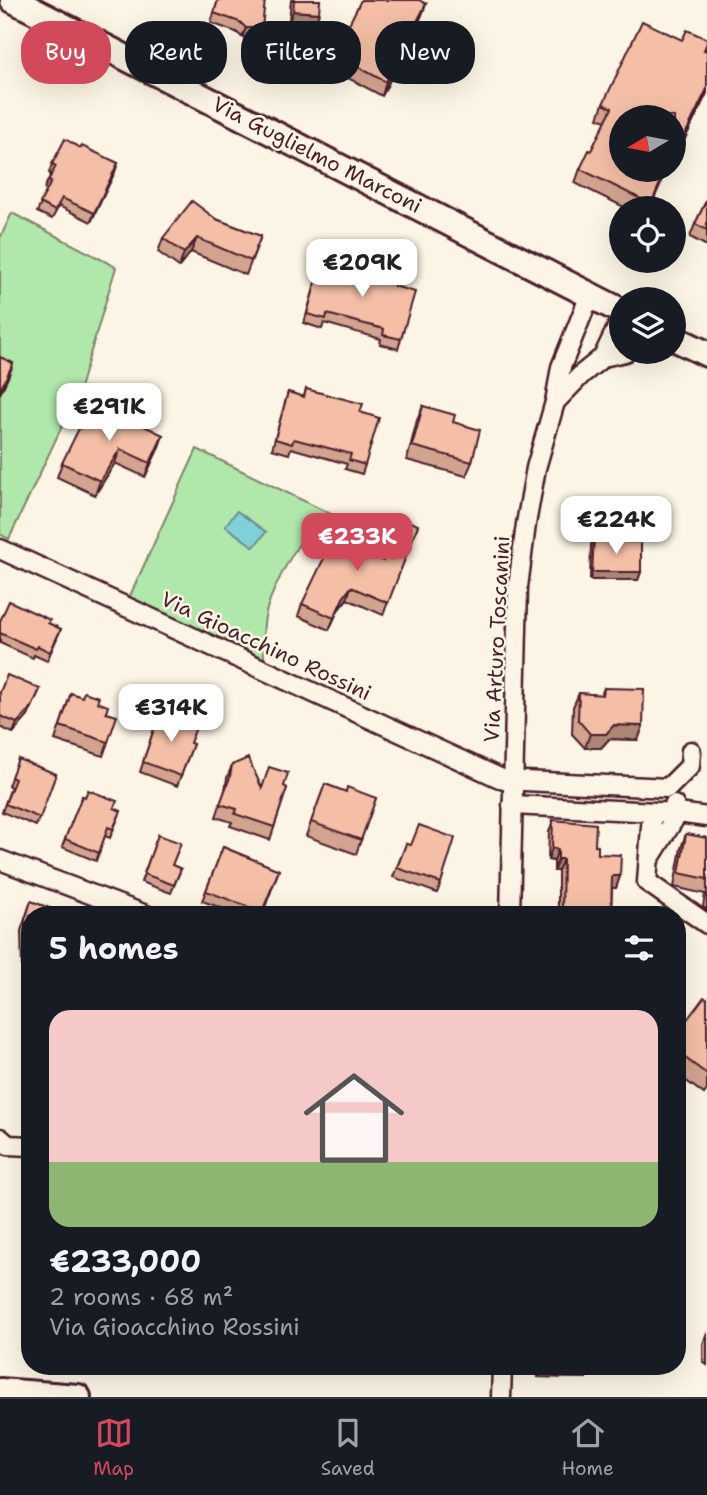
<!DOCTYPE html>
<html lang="en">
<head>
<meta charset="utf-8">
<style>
	body { margin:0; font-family:"Shantell Sans",sans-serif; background:#20242c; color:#f1f3f6; height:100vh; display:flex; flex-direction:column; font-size:26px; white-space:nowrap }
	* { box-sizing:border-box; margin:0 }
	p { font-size:23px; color:#9ea1a6 }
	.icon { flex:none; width:38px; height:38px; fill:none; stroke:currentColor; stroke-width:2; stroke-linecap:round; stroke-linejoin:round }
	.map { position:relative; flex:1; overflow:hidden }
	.side { position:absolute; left:21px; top:906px; width:665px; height:469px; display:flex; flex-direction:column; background:#171b24; border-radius:28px; box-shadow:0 7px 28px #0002 }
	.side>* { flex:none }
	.guide { position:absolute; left:21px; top:21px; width:665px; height:63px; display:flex; gap:14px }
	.needle { width:46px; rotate:260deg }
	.buttons { position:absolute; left:609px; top:105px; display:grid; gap:14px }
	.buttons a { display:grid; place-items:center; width:77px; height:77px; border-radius:50%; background:#171b24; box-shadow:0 7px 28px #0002; font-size:35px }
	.price { position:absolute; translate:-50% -60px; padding:0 16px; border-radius:14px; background:#fff; color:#222; font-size:23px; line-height:46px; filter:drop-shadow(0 2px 4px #0008) }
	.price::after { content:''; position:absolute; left:50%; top:42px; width:21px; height:16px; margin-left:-10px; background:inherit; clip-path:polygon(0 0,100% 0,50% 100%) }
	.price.current { background:#d1495b; color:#fff }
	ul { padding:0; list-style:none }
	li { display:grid; align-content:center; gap:14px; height:371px; padding:0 28px }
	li+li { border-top:2px solid #363941 }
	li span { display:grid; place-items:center; height:217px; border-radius:21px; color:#555 }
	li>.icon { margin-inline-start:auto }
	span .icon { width:126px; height:126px; fill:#fffc; stroke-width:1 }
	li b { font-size:30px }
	h2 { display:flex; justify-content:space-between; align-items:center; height:84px; padding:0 28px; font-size:30px }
	.chip { padding:0 24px; border-radius:28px; background:#171b24; box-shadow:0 7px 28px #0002; font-size:24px; line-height:63px }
	.chip.current { background:#d1495b; color:#fff }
	.tabs { display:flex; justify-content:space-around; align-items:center; height:98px; border-top:2px solid #363941; background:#171b24; font-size:19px; color:#9ea1a6 }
	.tabs a { display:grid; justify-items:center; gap:4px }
	.tabs .current { color:#d1495b }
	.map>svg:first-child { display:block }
</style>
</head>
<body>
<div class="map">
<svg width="707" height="1397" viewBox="0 0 707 1397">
	<rect width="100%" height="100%" fill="#fcf5e5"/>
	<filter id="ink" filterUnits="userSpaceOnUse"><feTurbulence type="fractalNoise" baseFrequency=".0143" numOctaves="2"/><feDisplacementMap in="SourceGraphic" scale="14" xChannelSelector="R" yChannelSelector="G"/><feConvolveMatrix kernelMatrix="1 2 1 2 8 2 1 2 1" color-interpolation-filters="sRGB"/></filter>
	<g filter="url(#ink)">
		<g fill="#b0e7aa" stroke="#7d836a" stroke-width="2">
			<path d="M12,213l104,54 -36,121 -71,151 -9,-5v-140l12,-25 -12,-7v-124z"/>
			<path d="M197,449l136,66 -2,7c-5,1 -12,2 -16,4 -18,13 -46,69 -50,91 -3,14 -1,29 -1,43l-135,-62z"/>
		</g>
		<path fill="#80d1d7" stroke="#6a8a92" stroke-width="2" d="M237,511l29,21 -12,15 -29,-21z"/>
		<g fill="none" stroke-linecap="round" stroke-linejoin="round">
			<defs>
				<g id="street">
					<path d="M603,357l22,-5"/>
					<path d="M555,402l6,-35 29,-72"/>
					<path d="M0,549l504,231 164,8 22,-22 1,-15"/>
					<path d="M512,805l166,8"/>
					<path d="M674,805l4,8 29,4"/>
					<path d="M652,813l-5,69 60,42"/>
					<path d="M650,858l28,-45"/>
					<path d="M0,860l146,55"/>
					<path d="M510,915l8,-328 8,-63 10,-56 19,-66 27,-28 21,-17 15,-31 1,-17"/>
					<path d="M0,1138l8,7 22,1"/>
					<path d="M501,1397l1,-30"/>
				</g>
				<g id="secondary">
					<path d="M13,0l608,311"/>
					<path d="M674,338l33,16"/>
					<path d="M0,1391l78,6"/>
				</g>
			</defs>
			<use href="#street" stroke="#4a1f2b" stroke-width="23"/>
			<use href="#secondary" stroke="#4a1f2b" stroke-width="30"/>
			<use href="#street" stroke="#fcf5e5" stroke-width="18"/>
			<use href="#secondary" stroke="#fcf5e5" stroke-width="24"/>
		</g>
		<g fill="#d2a48f" stroke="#4a1f2b" stroke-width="2">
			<path d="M218,0l40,38 -16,-1 -6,-5 -25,-9z"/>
			<path d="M291,0h29l-5,23 -26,-2z"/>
			<path d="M426,4l-5,13 -39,79 -53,-28 5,-14z"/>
			<path d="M682,40l25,4 -2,6 2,43 -30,62 -3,-2v-36h-53v53l40,13 -11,25h-24l-51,-25 5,-14 11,-18 15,-30 -8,-3 5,-14z"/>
			<path d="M81,148l37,15 -27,59 -32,-16 -7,13 -15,-7 10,-21 -3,-2 7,-15 -2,-1 3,-9z"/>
			<path d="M707,199v47l-17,-9 5,-13z"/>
			<path d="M216,219l45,17 -15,39 -55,-23 -12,15 -21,-15 5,-14z"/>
			<path d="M343,265l51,21 7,53 -3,10 -18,-5 1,-5 -57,-16 -2,6 -18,-6 16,-56 21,5z"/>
			<path d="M306,389l54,23 5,53 -3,9 -17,-5 2,-5 -56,-16 -2,6 -17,-5 16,-57 16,5z"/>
			<path d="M423,406l30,16 19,40 -6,14 -59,-16 10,-40z"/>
			<path d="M114,420l49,15 -5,14 -13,28 -30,-14 -20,32 -38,-18 5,-14z"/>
			<path d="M418,525l-35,90 -36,-16 -9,11 -9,20 -31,-14 4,-12 81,-43 7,-2z"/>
			<path d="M594,537l47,35 -3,8h-48l1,-35z"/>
			<path d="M0,621l48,2 13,6 -14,32 -13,-6 -1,3 -33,-15z"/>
			<path d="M604,688l39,38 -5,14 -29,-1 -8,9h-16l-13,-14 1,-27 6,-14 22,2z"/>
			<path d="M40,689l-12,27 -15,17 -13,-6v-35z"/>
			<path d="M71,693l35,20 2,29 -5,14 -48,-16z"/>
			<path d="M181,719l9,24 3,1 -16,42 -37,-14 16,-49 2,1z"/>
			<path d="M18,759l38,15 -20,52 -34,-14 9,-25 -3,-1z"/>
			<path d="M232,765l30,23 22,-2 3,2 -17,52 -40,-14 2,-4 -16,-5 9,-27 2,-12z"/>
			<path d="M325,784l21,8 30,6 -20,56 -50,-18z"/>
			<path d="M82,796l39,15 -11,27 -5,-2 -9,25 -34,-14z"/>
			<path d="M553,820l42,25 3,9 22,22 -4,12h-4l-1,27h-53v-44h-4v-10l-6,-1 1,-28z"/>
			<path d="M686,834l21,4v72l-4,-3 2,-13 -31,-7 7,-39z"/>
			<path d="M158,835l14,30 9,4 -10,24 -30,-11z"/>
			<path d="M406,844l35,39 -4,10 -44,-16z"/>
			<path d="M223,847l56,23 -17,45h-21l-39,-14z"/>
			<path d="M31,901l-1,14v56l-8,-3 -1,-37z"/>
			<path d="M707,999v91l-3,4 -27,-20v-41z"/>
			<path d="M707,1332v33l-4,-3v-18z"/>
			<path d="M538,1367h52l-4,11 -48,-1z"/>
		</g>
		<g fill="#ab8674" stroke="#4a1f2b" stroke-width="2">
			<path d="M426,4l-5,13 -39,79 4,-14z"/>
			<path d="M293,11l26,2 -4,10 -26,-2z"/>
			<path d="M246,28h16l-4,10 -16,-1z"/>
			<path d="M707,89v4l-30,62 5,-14z"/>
			<path d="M118,163l-3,9 -24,50 3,-9z"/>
			<path d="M197,238l-6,14 -12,15 5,-14z"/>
			<path d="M13,363l-5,14 -8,17v-3z"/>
			<path d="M163,435l-5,14 -13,28 5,-14z"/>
			<path d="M120,449l-5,14 -20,32 5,-14z"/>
			<path d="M592,572h49l-3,8h-48z"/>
			<path d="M351,587l-4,12 -9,11 -9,20 14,-32z"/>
			<path d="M40,689l-12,27 -15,17 4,-10z"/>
			<path d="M614,725l29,1 -5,14 -29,-1 -8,9h-16l5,-14z"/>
			<path d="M552,848l6,1 -4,12 -6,-1z"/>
			<path d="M558,859h5l-5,12h-4z"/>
			<path d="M612,876h8l-4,12h-8z"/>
			<path d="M582,910l-2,5h-19l1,-4z"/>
			<path d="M542,1367h48l-4,11 -48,-1z"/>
		</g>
		<g fill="#f4bfa6" stroke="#4a1f2b" stroke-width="2">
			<path d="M218,0h47l-3,28h-16l-6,-6 -26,-9z"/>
			<path d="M294,0h26l-1,13 -26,-2z"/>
			<path d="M361,0h58l7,4 -40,78 -52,-28z"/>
			<path d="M642,21l40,19 5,-10 20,9v4l-3,7 3,1v38l-25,52 -8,-4v-20h-53v27l-1,3 1,1v22h45l-15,34 -71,-35 9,-19 2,1 21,-43 -9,-4z"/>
			<path d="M65,139l16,9 1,-2 36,17 -24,50 -32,-15 -7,13 -15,-8 11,-21 -3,-1 8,-15 -4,-2z"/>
			<path d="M707,199v31l-12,-6z"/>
			<path d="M192,201l24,18 45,17 -10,25 -54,-23 -13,15 -21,-15z"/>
			<path d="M343,265l53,15 -2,6 21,6 -14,47 -18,-4 1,-6 -57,-15 -1,5 -19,-5 13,-47 22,5z"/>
			<path d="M0,357l13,6 -13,28z"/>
			<path d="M306,389l57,15 -3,8 19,6 -14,47 -16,-5 2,-6 -57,-15 -2,5 -17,-5 13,-47 16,5z"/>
			<path d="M423,406l32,9 -2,7 27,8 -8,32 -60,-16z"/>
			<path d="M89,408l25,12 4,-7 45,22 -13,28 -30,-14 -20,32 -38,-18z"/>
			<path d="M405,520l13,5 -30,78 -37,-16 -8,11 -9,20 -32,-14 31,-65 50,22 2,-5 5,3z"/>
			<path d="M594,537l34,2v3h13v30h-49z"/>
			<path d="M9,601l41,19 -2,3 13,6 -11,23 -12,-6 -2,3 -36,-16v-12z"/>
			<path d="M7,675l33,14 -8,18 -15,16 -17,-7v-24z"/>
			<path d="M604,688l40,1 -1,37 -29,-1 -8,9h-16l-12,-14 1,-27 24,2z"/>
			<path d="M84,692l15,5 -2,5 11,4 -2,7 11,3 -9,26 -48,-16 11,-33 11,4z"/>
			<path d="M164,710l18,7 -1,2 16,6 -7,18 3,1 -12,32 -38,-14 13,-39 2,1z"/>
			<path d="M248,758l14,30 7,-21 19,6 -4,13 3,2 -13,39 -39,-13 2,-5 -17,-5 10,-27 2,-12z"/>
			<path d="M18,759l38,15 -16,44 -35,-14 10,-25 -4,-2z"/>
			<path d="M325,784l21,8 1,-5 29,11 -15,42 -50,-18z"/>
			<path d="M88,790l29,11 -3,7 7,3 -8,18 -5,-2 -9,26 -34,-14 17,-43 3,1z"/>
			<path d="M553,820l43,4 -1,21 3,1v8l23,1 -1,21h-8l-1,39h-29v-5l-20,1 1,-52h-5v-10l-6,-1z"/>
			<path d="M419,825l36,13 -14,45 -44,-15 9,-24 5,1z"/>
			<path d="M686,834l21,4v41l-28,-6z"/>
			<path d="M158,835l23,8 -9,22 9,4 -7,16 -30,-11z"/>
			<path d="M223,847l56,23 -17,42 -56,-21z"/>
			<path d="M31,901l37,14h-38v42l-4,-1 -1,-36z"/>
			<path d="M704,997l3,2v75l-30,-22v-4l7,-9 -7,-6z"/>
		</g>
	</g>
	<g text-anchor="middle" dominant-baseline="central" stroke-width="5" stroke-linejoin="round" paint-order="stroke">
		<g font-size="21" fill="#4a1f2b" stroke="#fcf5e5">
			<text transform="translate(317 155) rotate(27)">Via Guglielmo Marconi</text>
			<text transform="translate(497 639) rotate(-87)">Via Arturo Toscanini</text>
			<text transform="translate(266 646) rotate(25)">Via Gioacchino Rossini</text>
		</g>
	</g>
</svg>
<div class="buttons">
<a><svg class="needle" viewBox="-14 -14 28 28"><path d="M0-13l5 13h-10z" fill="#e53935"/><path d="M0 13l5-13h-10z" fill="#9ea1a6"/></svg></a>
<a><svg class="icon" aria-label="locate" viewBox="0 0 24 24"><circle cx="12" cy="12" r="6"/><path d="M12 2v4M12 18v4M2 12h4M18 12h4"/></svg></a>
<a><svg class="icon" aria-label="layers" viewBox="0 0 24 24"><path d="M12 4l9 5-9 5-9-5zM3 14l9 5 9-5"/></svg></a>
</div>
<b class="price" style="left:362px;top:299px">€209K</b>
<b class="price" style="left:109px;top:443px">€291K</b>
<b class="price" style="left:616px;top:556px">€224K</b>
<b class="price current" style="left:357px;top:573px">€233K</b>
<b class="price" style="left:171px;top:744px">€314K</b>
<div class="guide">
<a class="chip current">Buy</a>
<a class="chip">Rent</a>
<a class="chip">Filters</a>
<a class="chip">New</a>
</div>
<section class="side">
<h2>5 homes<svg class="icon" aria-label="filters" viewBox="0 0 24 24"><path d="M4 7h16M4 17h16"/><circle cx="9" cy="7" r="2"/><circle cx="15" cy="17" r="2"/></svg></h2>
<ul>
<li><span style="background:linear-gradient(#f6c9c9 70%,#8fb573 0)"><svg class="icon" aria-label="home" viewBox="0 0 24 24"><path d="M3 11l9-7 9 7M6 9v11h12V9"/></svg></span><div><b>€233,000</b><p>2 rooms · 68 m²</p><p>Via Gioacchino Rossini</p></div></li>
</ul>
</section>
</div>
<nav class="tabs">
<a class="current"><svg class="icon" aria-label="map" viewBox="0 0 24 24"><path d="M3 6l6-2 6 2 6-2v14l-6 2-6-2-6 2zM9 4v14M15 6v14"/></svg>Map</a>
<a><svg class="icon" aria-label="saved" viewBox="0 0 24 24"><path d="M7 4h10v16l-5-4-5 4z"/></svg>Saved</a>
<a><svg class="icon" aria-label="home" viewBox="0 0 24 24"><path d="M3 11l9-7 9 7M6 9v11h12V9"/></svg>Home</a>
</nav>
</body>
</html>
